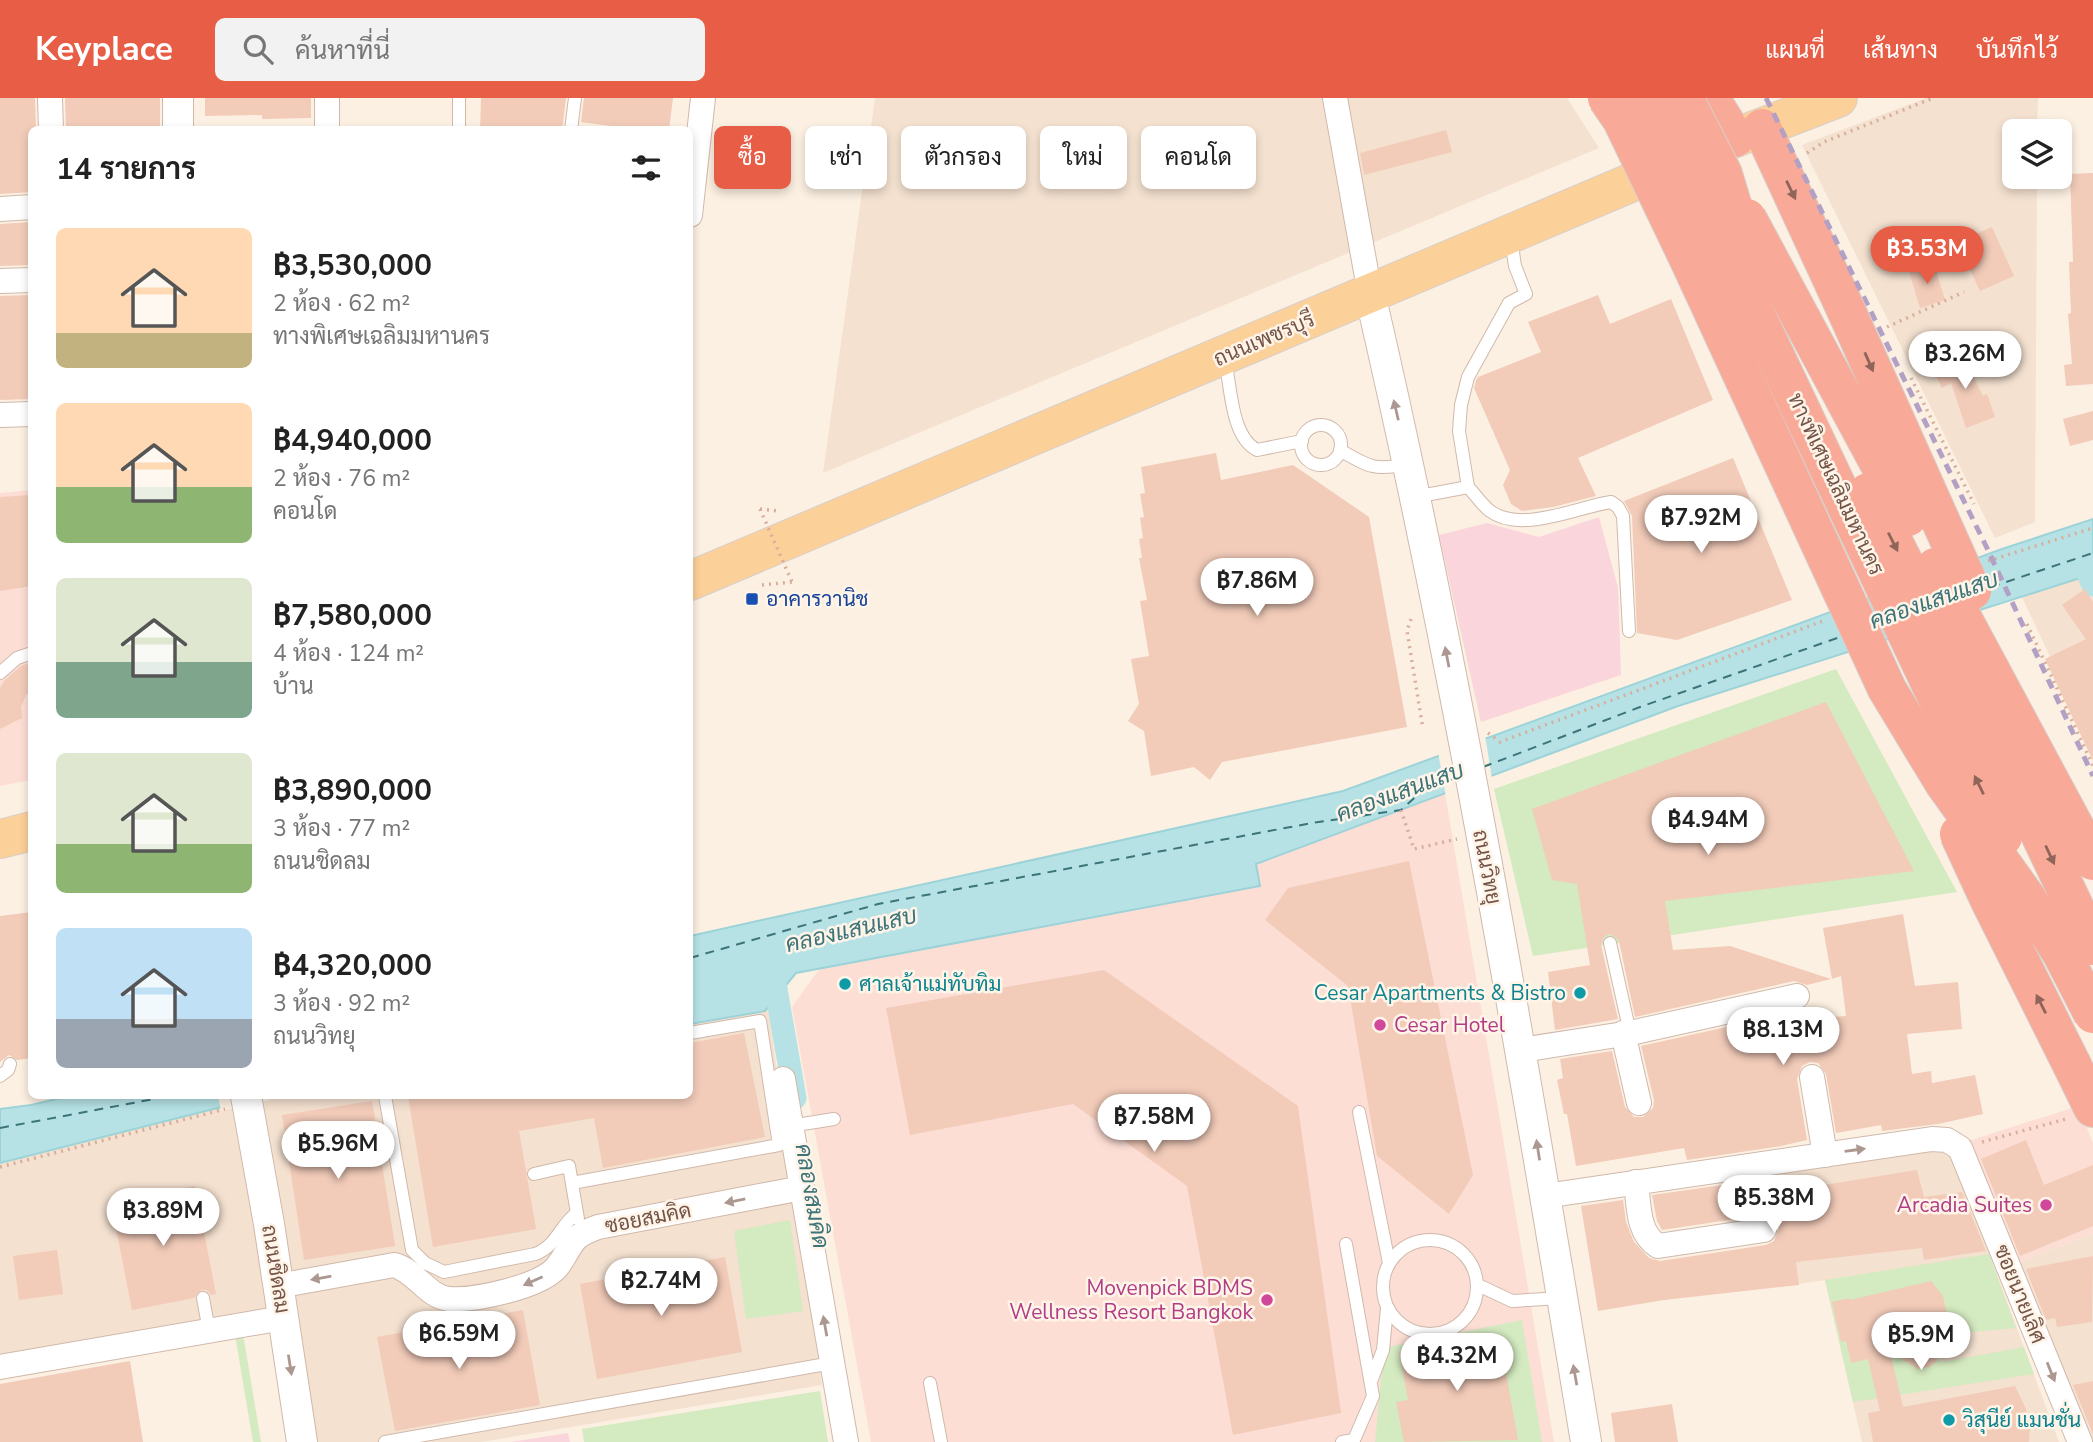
<!DOCTYPE html>
<html lang="th">
<head>
<meta charset="utf-8">
<style>
	body { margin:0; font-family:"Nunito Sans",Sarabun,sans-serif; background:#f2f2f2; color:#222; height:100vh; display:flex; flex-direction:column; font-size:26px; white-space:nowrap }
	* { box-sizing:border-box; margin:0 }
	p { font-size:23px; color:#767676 }
	.icon { flex:none; width:38px; height:38px; fill:none; stroke:currentColor; stroke-width:2; stroke-linecap:round; stroke-linejoin:round }
	.map { position:relative; flex:1; overflow:hidden }
	.drawer { position:absolute; left:28px; top:28px; width:665px; height:973px; display:flex; flex-direction:column; background:#fff; border-radius:10px; box-shadow:0 4px 10px #0003 }
	.drawer>* { flex:none }
	.guide { position:absolute; left:714px; top:28px; width:665px; height:63px; display:flex; gap:14px }
	.tools { position:absolute; left:2002px; top:21px; display:grid; gap:14px }
	.tools a { display:grid; place-items:center; width:70px; height:70px; border-radius:10px; background:#fff; box-shadow:0 4px 10px #0003; font-size:35px }
	.price { position:absolute; translate:-50% -60px; padding:0 16px; border-radius:24px; background:#fff; color:#222; font-size:23px; line-height:46px; filter:drop-shadow(0 2px 4px #0008) }
	.price::after { content:''; position:absolute; left:50%; top:42px; width:21px; height:16px; margin-left:-10px; background:inherit; clip-path:polygon(0 0,100% 0,50% 100%) }
	.price.selected { background:#e85d45; color:#fff }
	ul { padding:0; list-style:none }
	li { display:flex; align-items:center; gap:21px; height:175px; padding:0 28px }
	li span { display:grid; place-items:center; flex:none; width:196px; height:140px; border-radius:10px; color:#555 }
	li>.icon { margin-inline-start:auto }
	span .icon { width:84px; height:84px; fill:#fffc; stroke-width:1 }
	li b { font-size:30px }
	h2 { display:flex; justify-content:space-between; align-items:center; height:84px; padding:0 28px; font-size:30px }
	.tag { padding:0 24px; border-radius:10px; background:#fff; box-shadow:0 4px 10px #0003; font-size:24px; line-height:63px }
	.tag.selected { background:#e85d45; color:#fff }
	header { display:flex; align-items:center; gap:42px; box-sizing:border-box; height:98px; padding:0 35px; background:#e85d45; color:#fff }
	header strong { font-size:33px }
	nav { display:flex; gap:38px; margin-inline-start:auto; font-size:24px }
	.search { width:490px; height:63px; background:#f2f2f2; display:flex; align-items:center; gap:18px; box-sizing:border-box; padding:0 24px; border-radius:10px; color:#767676; font-size:26px }
	.map>svg:first-child { display:block }
</style>
</head>
<body>
<header>
<strong>Keyplace</strong>
<div class="search"><svg class="icon" aria-label="search" viewBox="0 0 24 24"><circle cx="10" cy="10" r="6"/><path d="M15 15l6 6"/></svg>ค้นหาที่นี่</div>
<nav><a>แผนที่</a><a>เส้นทาง</a><a>บันทึกไว้</a></nav>
</header>
<div class="map">
<svg width="2093" height="1344" viewBox="0 0 2093 1344">
	<rect width="100%" height="100%" fill="#fcf0e2"/>
	<g fill="#f4e1d0">
		<path d="M875,0h692l32,50 -776,325z"/>
		<path d="M1926,0h112l-1,33h-23v46h23l-2,345 -40,16 -193,-393z"/>
		<path d="M2093,476v174l-71,-151z"/>
		<path d="M768,909l54,378 -341,57h-165l-21,-133 -295,51v-197l249,-63 28,-4h413v-72l75,-13z"/>
		<path d="M1935,1048l18,10 106,286h-197l-37,-162 -26,4 -17,-116z"/>
		<path d="M2093,1136v208h-8l-69,-179z"/>
	</g>
	<g fill="#fdded5">
		<path d="M31,392v290l-31,6v-293z"/>
		<path d="M1445,695l109,649h-683l-79,-435 28,-39 439,-82 -3,-22z"/>
		<path d="M2078,1008l15,37v91l-77,29 -51,-121z"/>
	</g>
	<g fill="#fad5dc">
		<path d="M1599,419l19,71 3,87 -140,47 -42,-187 48,-12 52,14z"/>
		<path d="M568,1335l2,9h-59z"/>
	</g>
	<g fill="#d4eac0">
		<path d="M1836,571l121,223 -424,64 -39,-167z"/>
		<path d="M790,1122l13,91 -57,8 -12,-88z"/>
		<path d="M1989,1156l27,74 -77,7 -7,17 10,10 82,-15 10,27 -181,28 -28,-122z"/>
		<path d="M1522,1222l20,122h-167l9,-94z"/>
		<path d="M243,1236l18,108h-8l-18,-107z"/>
		<path d="M820,1293l8,51h-244l-2,-13z"/>
	</g>
	<g fill="#b6e2e6" stroke="#9cd3d8" stroke-width="2">
		<path d="M2093,421v55l-415,132 -422,158 4,22 -464,87 -31,38 -75,13v-88l653,-145 659,-242z"/>
		<path d="M69,998h208l-28,4 -249,63v-54l31,-4z"/>
	</g>
	<g fill="#fcf0e2">
		<path d="M1485,637l7,44 -46,18 -8,-45z"/>
		<path d="M218,998h52l1,4 -50,11z"/>
	</g>
	<g fill="none" stroke-linecap="round" stroke-linejoin="round">
		<g stroke="#b6e2e6" stroke-width="23">
			<path d="M2079,455l14,32"/>
			<path d="M772,868l23,132"/>
		</g>
		<g stroke="#3c747a" stroke-width="2" stroke-dasharray="9 7" stroke-linecap="butt">
			<path d="M1991,489l102,-34"/>
			<path d="M1483,669l157,-60 203,-71"/>
			<path d="M690,860l188,-54 434,-81 89,-13 22,-20 32,-12"/>
			<path d="M0,1030l154,-29 4,-3"/>
		</g>
	</g>
	<g fill="#f2cbb9">
		<path d="M0,0h35l1,32h-4v62l-32,2z"/>
		<path d="M65,0h95v32h-94z"/>
		<path d="M205,0h106v20l-49,1v-4l-57,1z"/>
		<path d="M481,0h85l-4,32h-82z"/>
		<path d="M584,0h89l-4,32h-28l-60,-8z"/>
		<path d="M1446,32l6,22 -88,23 -4,-22z"/>
		<path d="M2093,75v211l-27,2 -2,-21 8,-1 -4,-50 3,-1 -2,-51h4l-3,-88z"/>
		<path d="M32,124v43l-32,1v-42z"/>
		<path d="M1992,129l22,49 -34,15 -23,-49z"/>
		<path d="M1934,166l11,36 -25,8 -11,-37z"/>
		<path d="M32,197v104l-32,1v-104z"/>
		<path d="M1598,197l12,29 61,-25 42,101 -135,58 18,38 -43,11 -31,4 -11,-7 -8,-19 7,-15 -36,-82 2,-8 2,-3 63,-25 -13,-30z"/>
		<path d="M1961,255l22,43 4,-2 8,23 -29,11 -15,-45 -9,5 -10,-20z"/>
		<path d="M2093,313v29l-23,6 -7,-27z"/>
		<path d="M1216,355l5,27 72,-15 76,52 38,210 -185,35 -12,18 -16,-13 -43,9 -7,-45 -16,-10 11,-17 -8,-45 18,-3 -9,-55 7,-1 -8,-42h3l-3,-19 4,-1 -3,-20 4,-1 -4,-23 5,-1 -4,-26z"/>
		<path d="M1733,360l59,142 -115,40 -40,-7 -5,-117 -8,-15z"/>
		<path d="M32,397v91l-32,5v-94z"/>
		<path d="M2085,491l8,13v159l-48,-102 41,-20 -24,-34z"/>
		<path d="M32,564v29l-6,4 -5,12 1,11 -22,11v-41l4,-7 17,-15z"/>
		<path d="M1826,604l88,169 -249,30 8,49 57,-4 101,33 -24,6 -13,-4 -159,36 -16,-76 -3,-4 -7,-3 -5,3 -3,8 17,74 -63,11 -7,-58 42,-7 -13,-81 -25,-4 -20,-71z"/>
		<path d="M1409,763l64,314 -24,39 -72,-58 -29,-170 -83,-66 23,-32z"/>
		<path d="M32,814v146l-15,2 -8,-5 -9,7v-146z"/>
		<path d="M1903,816l12,72 43,-4 4,47 -55,5 5,40 19,-3 1,12 43,-8 8,39 -45,10 -56,7 -1,-6 -45,8 -10,-59 -8,-11 -8,-1 -8,4 -5,13 10,61 -26,6 -94,14 -3,-12 -108,18 -9,-52h-3l-7,-34 6,-2 -3,-19 52,-8 13,56 9,10h9l10,-9 1,-8 -13,-54 153,-34 2,8 50,-4 -5,-40 -9,3 -9,-51z"/>
		<path d="M1104,872l194,136 43,307 -108,22 -46,-249 -114,-82 -163,31 -24,-127z"/>
		<path d="M744,935l21,104 -162,31 -9,-50 -75,13 17,98 -103,18 -25,-151h282v-53z"/>
		<path d="M372,1003l23,145 -91,14 -22,-145z"/>
		<path d="M2026,1042l18,45 49,-20v61l-73,30 -39,-97z"/>
		<path d="M1917,1072l7,27 38,-5 24,59 -62,9 -2,-12 -126,14 3,23 -135,15 -66,11 -17,-105 42,-6 3,22 8,20 15,16 11,3 106,-16 8,-4 5,-13 -4,-8 -13,-5 -100,15 -5,-9 -5,-26 133,-19 2,15z"/>
		<path d="M195,1088l21,108 -5,1 -4,-5h-6l-7,8 -62,12 -21,-108z"/>
		<path d="M57,1152l6,44 -44,6 -6,-44z"/>
		<path d="M2093,1158l-1,66 -35,5 -2,-9 -9,2 -20,-51z"/>
		<path d="M725,1159l17,95 -145,27 -17,-95z"/>
		<path d="M1931,1183l12,15 7,34 -14,15 1,16 -8,6 -11,2 -28,-17 13,55 112,-21 11,23 4,17 -1,16h-156l-5,-29 12,-2 -12,-52 -17,4 -5,-22 -5,1 -9,-40 17,-4 1,2z"/>
		<path d="M523,1212l17,95 -145,26 -18,-94z"/>
		<path d="M1499,1236l19,106 -114,2 -8,-40 12,-2 -9,-48z"/>
		<path d="M130,1263l13,81h-143v-58z"/>
		<path d="M2093,1283v53l-20,-49z"/>
		<path d="M1672,1306l6,38h-63l-4,-29z"/>
	</g>
	<g fill="none" stroke-linecap="round" stroke-linejoin="round">
		<defs>
			<g id="service">
				<path d="M459,0v32"/>
				<path d="M571,32l4,-32"/>
				<path d="M1225,262c6,27 6,77 32,90l45,-9"/>
				<circle cx="1321" cy="347" r="20"/>
				<path d="M1340,352c28,17 36,21 68,14"/>
				<path d="M1468,389l-9,-56 2,-26 7,-28 41,-74 17,-9 -11,-28 -4,-27"/>
				<path d="M1415,399l53,-10c7,7 14,18 22,24 31,23 87,-4 121,-9l7,5 5,9 6,115"/>
				<path d="M0,575l17,-15 15,-5"/>
				<path d="M1610,845l20,90"/>
				<path d="M0,978l8,-6 2,-6"/>
				<path d="M385,998l27,154 13,13 19,9 91,-18c21,-7 25,-29 42,-41"/>
				<path d="M1359,1014l30,151"/>
				<path d="M790,1028l44,-7"/>
				<path d="M534,1076l35,-8 9,53"/>
				<path d="M572,1085l207,-38 -19,-124 -70,12"/>
				<circle cx="1430" cy="1189" r="47"/>
				<path d="M1478,1187l34,16 49,-3"/>
				<path d="M203,1200l6,33"/>
				<path d="M1372,1281l11,-29 4,-42"/>
				<path d="M930,1285l11,59"/>
				<path d="M385,1344l447,-79"/>
				<path d="M1342,1344l12,-2 19,-44 -27,-152"/>
			</g>
			<g id="minor">
				<path d="M50,0l1,32"/>
				<path d="M1335,0l35,196"/>
				<path d="M327,32v-32"/>
				<path d="M0,111l32,-2"/>
				<path d="M690,117l13,-117"/>
				<path d="M0,183l32,-1"/>
				<path d="M0,317l32,-1"/>
				<path d="M1623,935l16,70"/>
				<path d="M1521,952l109,-17 167,-37"/>
				<path d="M1812,979l13,78"/>
				<path d="M783,981l63,363"/>
				<path d="M1636,1084c3,23 1,51 22,64l106,-16"/>
				<path d="M1545,1098l387,-57 15,1 13,8 120,294"/>
				<path d="M278,1188l116,-21c21,5 33,32 55,34 25,2 91,-12 108,-32 17,-22 10,-29 41,-40l204,-39"/>
				<path d="M0,1269l283,-49"/>
			</g>
			<g id="tertiary">
				<path d="M178,0v32"/>
				<path d="M1370,196c88,380 153,764 216,1148"/>
				<path d="M246,998l23,128 33,218"/>
			</g>
			<g id="primary">
				<path d="M1732,41l106,-41"/>
				<path d="M690,483l990,-419"/>
				<path d="M0,741l32,-8"/>
			</g>
			<g id="motorway">
				<path d="M1710,0l25,40"/>
				<path d="M1762,30l79,171"/>
				<path d="M2072,967l21,43"/>
			</g>
		</defs>
		<use href="#service" stroke="#d0b9ab" stroke-width="14"/>
		<use href="#minor" stroke="#d0b9ab" stroke-width="26"/>
		<use href="#tertiary" stroke="#d0b9ab" stroke-width="32"/>
		<use href="#primary" stroke="#d8cfcc" stroke-width="40"/>
		<use href="#motorway" stroke="#d8cfcc" stroke-width="40"/>
		<g stroke="#d7af9c" stroke-width="3.5" stroke-dasharray="2 5" stroke-linecap="butt">
			<path d="M1807,55l17,-11 109,-44"/>
			<path d="M1887,229l77,-35"/>
			<path d="M1911,280l63,126"/>
			<path d="M760,411l18,2"/>
			<path d="M1988,463l105,-33"/>
			<path d="M762,487l30,-3"/>
			<path d="M1411,521l-4,12 16,98"/>
			<path d="M2027,526l66,142"/>
			<path d="M1488,635l12,9 323,-121"/>
			<path d="M1401,712l13,39 43,-10"/>
			<path d="M1982,1044l84,-23"/>
			<path d="M0,1069l225,-58"/>
		</g>
		<use href="#service" stroke="#fff" stroke-width="12"/>
		<use href="#minor" stroke="#fff" stroke-width="24"/>
		<use href="#tertiary" stroke="#fff" stroke-width="30"/>
		<use href="#primary" stroke="#fcd099" stroke-width="38"/>
		<use href="#motorway" stroke="#f8a997" stroke-width="38"/>
		<path stroke="#b2a1c5" stroke-width="5" stroke-dasharray="10 7" stroke-linecap="butt" d="M1766,0l220,448 107,230"/>
		<defs>
			<g id="motorway-bridge">
				<path d="M1607,0l15,22 69,144 196,425 57,94 84,117 34,54 31,60"/>
				<path d="M1646,0l100,196 257,543"/>
				<path d="M1684,0l39,76 24,80"/>
				<path d="M1747,120l161,299"/>
				<path d="M1841,201l131,292"/>
				<path d="M1868,394l138,271 87,183"/>
				<path d="M1935,469l158,294"/>
				<path d="M1959,736l31,67 82,164"/>
			</g>
		</defs>
		<use href="#motorway-bridge" stroke="#d8cfcc" stroke-width="40" stroke-linecap="butt"/>
		<path stroke="#d7af9c" stroke-width="3.5" stroke-dasharray="2 5" stroke-linecap="butt" d="M760,411l32,73"/>
		<use href="#motorway-bridge" stroke="#f8a997" stroke-width="38"/>
	</g>
	<defs><path id="oneway-solid" d="M-6-.8H1V-3.2L6.5 0L1 3.2V.8H-6Z" transform="scale(1.75)"/></defs>
	<g fill="#8e6558">
		<use href="#oneway-solid" transform="translate(1791 92) rotate(64)"/>
		<use href="#oneway-solid" transform="translate(1869 264) rotate(66)"/>
		<use href="#oneway-solid" transform="translate(1893 444) rotate(63)"/>
		<use href="#oneway-solid" transform="translate(1979 687) rotate(-116)"/>
		<use href="#oneway-solid" transform="translate(2050 757) rotate(65)"/>
		<use href="#oneway-solid" transform="translate(2041 906) rotate(-117)"/>
	</g>
	<g fill="#ac9891">
		<use href="#oneway-solid" transform="translate(1396 312) rotate(-103)"/>
		<use href="#oneway-solid" transform="translate(1447 559) rotate(-101)"/>
		<use href="#oneway-solid" transform="translate(1538 1052) rotate(-99)"/>
		<use href="#oneway-solid" transform="translate(1855 1052) rotate(-8)"/>
		<use href="#oneway-solid" transform="translate(735 1103) rotate(169)"/>
		<use href="#oneway-solid" transform="translate(321 1180) rotate(170)"/>
		<use href="#oneway-solid" transform="translate(533 1183) rotate(156)"/>
		<use href="#oneway-solid" transform="translate(825 1228) rotate(-100)"/>
		<use href="#oneway-solid" transform="translate(290 1267) rotate(81)"/>
		<use href="#oneway-solid" transform="translate(2051 1274) rotate(68)"/>
		<use href="#oneway-solid" transform="translate(1575 1277) rotate(-100)"/>
	</g>
	<rect fill="#1a4fb4" stroke="#fff4e8" stroke-width="2.5" x="745" y="494" width="14" height="14" rx="3.5"/>
	<g fill="#0f9aa8" stroke="#fff4e8" stroke-width="2.5">
		<circle cx="845" cy="886" r="7"/>
		<circle cx="1580" cy="895" r="7"/>
		<circle cx="1949" cy="1322" r="7"/>
	</g>
	<g fill="#d1479c" stroke="#fff4e8" stroke-width="2.5">
		<circle cx="1380" cy="927" r="7"/>
		<circle cx="2046" cy="1107" r="7"/>
		<circle cx="1267" cy="1202" r="7"/>
	</g>
	<g text-anchor="middle" dominant-baseline="central" stroke-width="5" stroke-linejoin="round" paint-order="stroke">
		<g font-size="21" fill="#745448" stroke="#fff4e8">
			<text transform="translate(1264 241) rotate(-23)">ถนนเพชรบุรี</text>
			<text transform="translate(1836 386) rotate(65)">ทางพิเศษเฉลิมมหานคร</text>
			<text transform="translate(1487 769) rotate(79)">ถนนวิทยุ</text>
			<text transform="translate(648 1120) rotate(-11)">ซอยสมคิด</text>
			<text transform="translate(276 1171) rotate(81)">ถนนชิดลม</text>
			<text transform="translate(2020 1196) rotate(68)">ซอยนายเลิศ</text>
		</g>
		<g font-size="21" fill="#164399" stroke="#fff4e8" text-anchor="start">
			<text x="766" y="501">อาคารวานิช</text>
		</g>
		<g font-size="21" fill="#0d838f" stroke="#fff4e8" text-anchor="start">
			<text x="859" y="886">ศาลเจ้าแม่ทับทิม</text>
			<text x="1566" y="895" text-anchor="end">Cesar Apartments &amp; Bistro</text>
			<text x="1963" y="1322">วิสุนีย์ แมนชั่น</text>
		</g>
		<g font-size="21" fill="#b23c85" stroke="#fff4e8" text-anchor="end">
			<text x="1394" y="927" text-anchor="start">Cesar Hotel</text>
			<text x="2032" y="1107">Arcadia Suites</text>
			<text x="1253" y="1190">Movenpick BDMS<tspan x="1253" dy="24">Wellness Resort Bangkok</tspan></text>
		</g>
		<g font-size="23" font-style="italic" fill="#3c747a" stroke="#fff4e8">
			<text transform="translate(1934 502) rotate(-19)">คลองแสนแสบ</text>
			<text transform="translate(1400 694) rotate(-20)">คลองแสนแสบ</text>
			<text transform="translate(851 832) rotate(-13)">คลองแสนแสบ</text>
			<text transform="translate(812 1098) rotate(80)">คลองสมคิด</text>
		</g>
	</g>
</svg>
<div class="tools">
<a><svg class="icon" aria-label="layers" viewBox="0 0 24 24"><path d="M12 4l9 5-9 5-9-5zM3 14l9 5 9-5"/></svg></a>
</div>
<b class="price selected" style="left:1927px;top:188px">฿3.53M</b>
<b class="price" style="left:1965px;top:293px">฿3.26M</b>
<b class="price" style="left:1701px;top:457px">฿7.92M</b>
<b class="price" style="left:1257px;top:520px">฿7.86M</b>
<b class="price" style="left:1708px;top:759px">฿4.94M</b>
<b class="price" style="left:1783px;top:969px">฿8.13M</b>
<b class="price" style="left:1154px;top:1056px">฿7.58M</b>
<b class="price" style="left:338px;top:1083px">฿5.96M</b>
<b class="price" style="left:1774px;top:1137px">฿5.38M</b>
<b class="price" style="left:163px;top:1150px">฿3.89M</b>
<b class="price" style="left:661px;top:1220px">฿2.74M</b>
<b class="price" style="left:459px;top:1273px">฿6.59M</b>
<b class="price" style="left:1921px;top:1274px">฿5.9M</b>
<b class="price" style="left:1457px;top:1295px">฿4.32M</b>
<div class="guide">
<a class="tag selected">ซื้อ</a>
<a class="tag">เช่า</a>
<a class="tag">ตัวกรอง</a>
<a class="tag">ใหม่</a>
<a class="tag">คอนโด</a>
</div>
<section class="drawer">
<h2>14 รายการ<svg class="icon" aria-label="filters" viewBox="0 0 24 24"><path d="M4 7h16M4 17h16"/><circle cx="9" cy="7" r="2"/><circle cx="15" cy="17" r="2"/></svg></h2>
<ul>
<li><span style="background:linear-gradient(#ffd9b3 75%,#c2b280 0)"><svg class="icon" aria-label="home" viewBox="0 0 24 24"><path d="M3 11l9-7 9 7M6 9v11h12V9"/></svg></span><div><b>฿3,530,000</b><p>2 ห้อง · 62 m²</p><p>ทางพิเศษเฉลิมมหานคร</p></div></li>
<li><span style="background:linear-gradient(#ffd9b3 60%,#8fb573 0)"><svg class="icon" aria-label="home" viewBox="0 0 24 24"><path d="M3 11l9-7 9 7M6 9v11h12V9"/></svg></span><div><b>฿4,940,000</b><p>2 ห้อง · 76 m²</p><p>คอนโด</p></div></li>
<li><span style="background:linear-gradient(#dfe7d0 60%,#7fa58c 0)"><svg class="icon" aria-label="home" viewBox="0 0 24 24"><path d="M3 11l9-7 9 7M6 9v11h12V9"/></svg></span><div><b>฿7,580,000</b><p>4 ห้อง · 124 m²</p><p>บ้าน</p></div></li>
<li><span style="background:linear-gradient(#dfe7d0 65%,#8fb573 0)"><svg class="icon" aria-label="home" viewBox="0 0 24 24"><path d="M3 11l9-7 9 7M6 9v11h12V9"/></svg></span><div><b>฿3,890,000</b><p>3 ห้อง · 77 m²</p><p>ถนนชิดลม</p></div></li>
<li><span style="background:linear-gradient(#bfe0f5 65%,#9aa5b1 0)"><svg class="icon" aria-label="home" viewBox="0 0 24 24"><path d="M3 11l9-7 9 7M6 9v11h12V9"/></svg></span><div><b>฿4,320,000</b><p>3 ห้อง · 92 m²</p><p>ถนนวิทยุ</p></div></li>
</ul>
</section>
</div>
</body>
</html>
